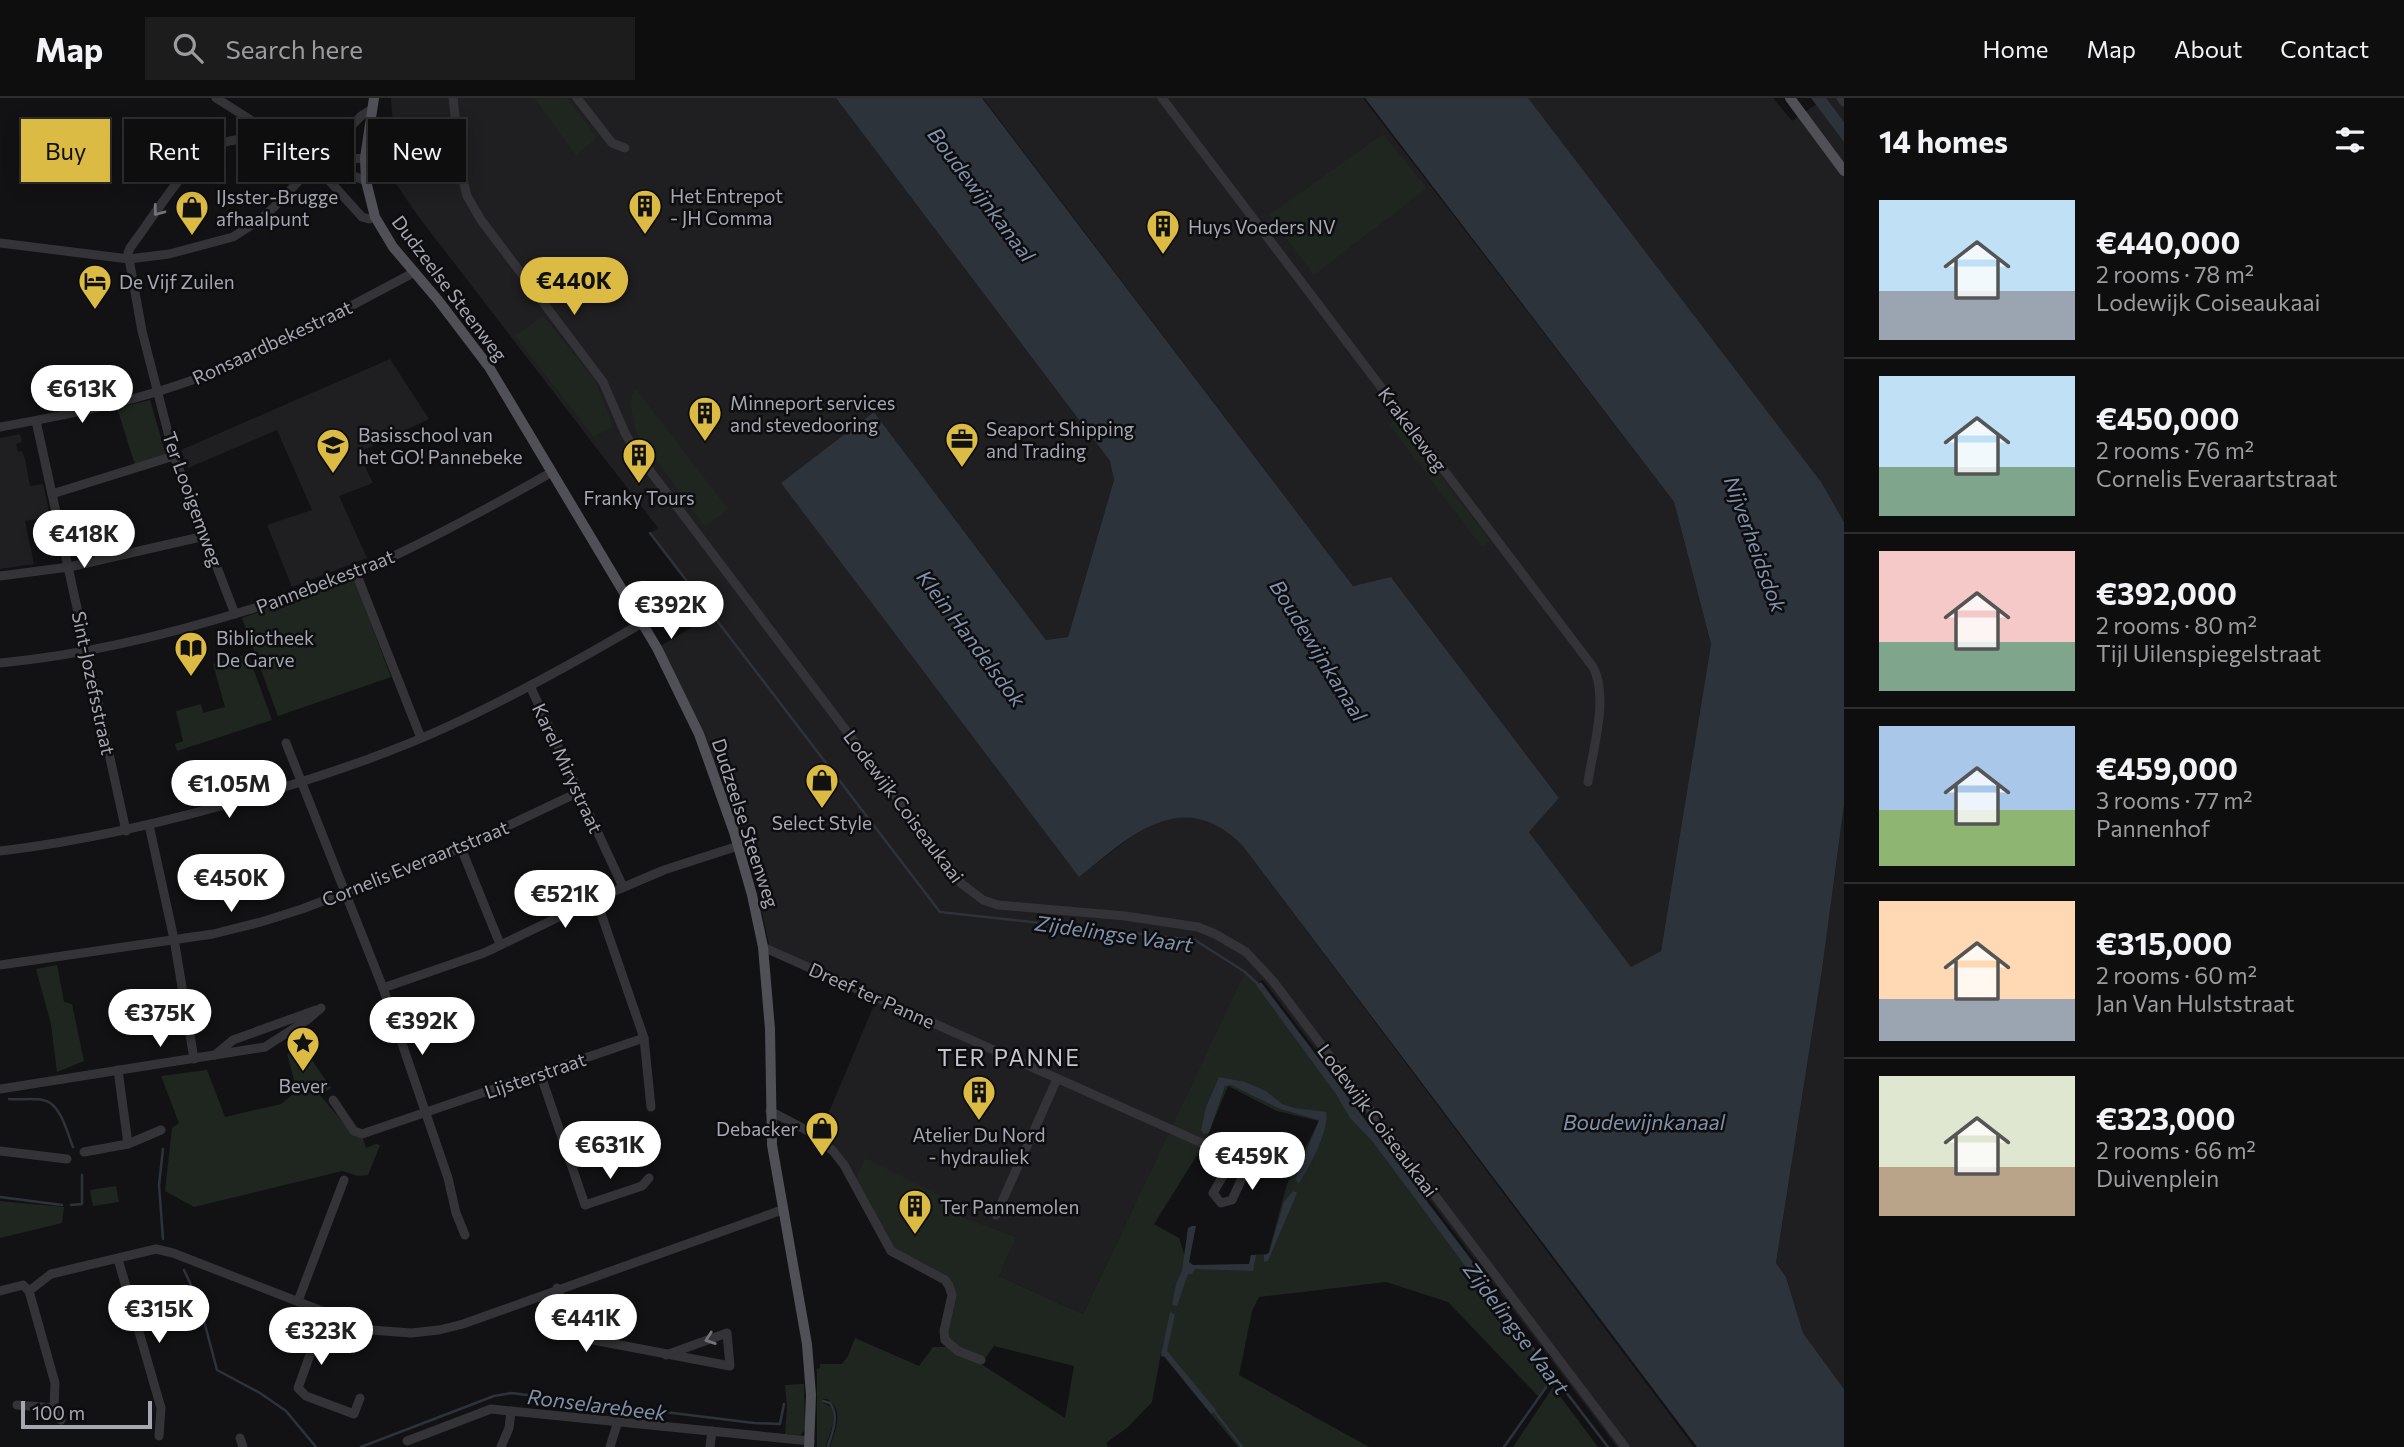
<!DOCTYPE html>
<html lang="en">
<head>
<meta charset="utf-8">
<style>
	body { margin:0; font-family:Commissioner,sans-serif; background:#1c1c1d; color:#f1f3f6; height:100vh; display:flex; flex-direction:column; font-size:26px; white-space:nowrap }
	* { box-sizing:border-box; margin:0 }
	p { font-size:23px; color:#9b9c9e }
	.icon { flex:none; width:38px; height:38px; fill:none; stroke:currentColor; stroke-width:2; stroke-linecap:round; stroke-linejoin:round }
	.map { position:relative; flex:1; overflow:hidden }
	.panel { display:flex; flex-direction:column; background:#0e0e0f; width:560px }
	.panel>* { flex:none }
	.banner { position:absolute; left:21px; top:21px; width:665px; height:63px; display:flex; gap:14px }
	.scale { position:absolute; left:21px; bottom:18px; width:131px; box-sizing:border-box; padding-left:7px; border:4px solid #a5a8b2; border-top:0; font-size:19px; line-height:24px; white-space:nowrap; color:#a5a8b2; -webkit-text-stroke:5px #0d0d0f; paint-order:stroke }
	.price { position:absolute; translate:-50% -60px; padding:0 16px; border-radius:24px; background:#fff; color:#222; font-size:23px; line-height:46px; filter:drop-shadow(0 2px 4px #0008) }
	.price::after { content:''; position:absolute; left:50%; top:42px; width:21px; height:16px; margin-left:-10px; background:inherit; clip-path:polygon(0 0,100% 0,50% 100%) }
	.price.selected { background:#dbbb43; color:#111 }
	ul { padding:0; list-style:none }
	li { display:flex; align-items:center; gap:21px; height:175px; padding:0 35px }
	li+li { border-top:2px solid #2e2e2f }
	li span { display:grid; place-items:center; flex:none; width:196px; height:140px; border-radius:0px; color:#555 }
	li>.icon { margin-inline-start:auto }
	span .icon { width:84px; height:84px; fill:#fffc; stroke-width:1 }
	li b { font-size:30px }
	h2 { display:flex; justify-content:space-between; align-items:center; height:84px; padding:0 35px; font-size:30px }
	.chip { padding:0 24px; border-radius:0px; background:#0e0e0f; box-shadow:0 4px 18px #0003,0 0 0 2px #2e2e2f; font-size:24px; line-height:63px }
	.chip.selected { background:#dbbb43; color:#111 }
	header { display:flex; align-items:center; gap:42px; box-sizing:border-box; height:98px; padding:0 35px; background:#0e0e0f; border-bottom:2px solid #2e2e2f }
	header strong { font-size:33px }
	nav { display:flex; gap:38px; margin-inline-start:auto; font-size:24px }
	.search { width:490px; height:63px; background:#1c1c1d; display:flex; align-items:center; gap:18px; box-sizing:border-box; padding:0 24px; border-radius:0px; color:#9b9c9e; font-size:26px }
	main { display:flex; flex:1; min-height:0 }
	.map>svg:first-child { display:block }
</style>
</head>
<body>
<header>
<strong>Map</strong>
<div class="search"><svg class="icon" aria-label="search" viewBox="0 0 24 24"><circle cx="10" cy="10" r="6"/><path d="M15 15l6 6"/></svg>Search here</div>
<nav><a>Home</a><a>Map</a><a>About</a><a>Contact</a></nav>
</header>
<main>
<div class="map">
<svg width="1844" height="1349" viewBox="0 0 1844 1349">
	<rect width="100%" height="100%" fill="#121214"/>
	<g fill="#1f1e20">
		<path d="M391,0h445l274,363 3,9 1,10 -46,157 -22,3 -171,-227 204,463 52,-39 21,-13 21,-7 18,-1 19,5 17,10 15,14 452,602h-77l-354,-467 -6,3 -12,-10 -162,341 -84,-38 16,-39 -54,-20 -96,-58 -11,23 -36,-44 59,-140 -107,-49 -10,-45 -1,-16 -8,-29 -13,-13 -18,-58 -63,-140 56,-33 -63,-82 8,-5 -240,-312 -39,-57 3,-16 11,-16z"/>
		<path d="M983,0h380l311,404 37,142 -50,307 -30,16 -102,-135 30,-34 -167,-220 -39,8z"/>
		<path d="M1527,0h246l19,23 33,-23h19v424z"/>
		<path d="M390,261l39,60 -71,34 15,30 -34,13 28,62 -75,29 -25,-62 45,-15 -35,-80 -89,38 -7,-18z"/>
		<path d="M20,336l2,8 -6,2 2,8 4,-1 3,8 5,27 13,-2 7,32 -25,5 9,43 -34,5v-131z"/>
		<path d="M1844,707v584l-41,-56 -17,-56 -10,-13 46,-294z"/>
	</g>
	<g fill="#1f2620" fill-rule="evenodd">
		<path d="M534,0h33l30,40 -21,17z"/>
		<path d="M1383,36l44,54 -113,87 -45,-60z"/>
		<path d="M543,218l52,64 18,47 -19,10 -79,-101z"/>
		<path d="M635,290l93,121 -23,18 -69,-95 -6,-29z"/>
		<path d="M150,302l16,55 -31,10 -18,-57z"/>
		<path d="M1397,321l93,122 -8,6 -93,-123z"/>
		<path d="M354,481l37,98 -113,39 -36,-98z"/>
		<path d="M248,556l24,66 -95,31 -2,-7 8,-3 -7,-30 25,-7 2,9 22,-6 -12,-43z"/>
		<path d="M57,867l7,37 8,2 12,57 -27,11 -6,-48 -15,-55z"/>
		<path d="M1245,874l12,11 297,393 -15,21 -91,-95 -62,-20 -127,15 -7,14 -13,64 130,72h-131l-77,-94 -9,49 -24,25 -22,16 2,4h-278c5,-16 15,-37 -3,-48h-4v4l9,4 2,13 -8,27h-9v-78l3,-1v-4h22l6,-8 7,-18 64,28 14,-19h17l-5,-7 4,-54 -51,-30 -44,-74 11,-24 96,48 1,11 54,20 -17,39 84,38zM1228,988l49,25 42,10 -32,63 -19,70 -17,1 -2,9 -61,2 -9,-28 -25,-14 50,-80zM994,1248l80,20 -9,52 -84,-54z"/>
		<path d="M306,953l25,37 -11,7 31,37 12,7 3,9 10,-4 4,1 -12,30 -10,1 -16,-5 -148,36 -29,-16 7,-63 7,-5 -18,-47 46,-6 18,47 56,-13 16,-13 -10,-37z"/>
		<path d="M116,1088l3,16 -26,4 -3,-16z"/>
		<path d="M0,1103l64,6 -2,16 -62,15z"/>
		<path d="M804,1286l1,45 -4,6 -16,-1 2,-27 -2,-22z"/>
		<path d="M1553,1289l45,60h-85z"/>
	</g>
	<g fill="#2d333b">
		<path d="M836,0h146l371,488 38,-9 168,221 -30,34 102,135 30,-16 50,-307 -37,-142 -309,-404h163l293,384 23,40v283l-22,165 -46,293 10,14 17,56 41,56v58h-147l-455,-602c-61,-60 -111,-9 -163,32l-298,-394 93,-71 172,228 22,-3 46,-157 -4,-19z"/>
		<path d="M1811,0h15l18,24v20z"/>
		<path d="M1261,884l6,8 212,280 -7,5 -99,-133 -23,-24 -14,-24 -80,-109z"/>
		<path d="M1219,979l26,5 21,9 16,13 12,4 32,4c4,17 -17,56 -27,71l-4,-3 24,-60 -39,-11 -49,-24 -6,1 -16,47 -5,1 -3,-4 5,-23z"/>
		<path d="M1293,1093l4,2 -29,68 -4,1v-7l5,-2 15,-51z"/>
		<path d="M1192,1128h4l-7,36 4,3 56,-1 2,-9h5l-3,16 -58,-2 -3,5h-4l-11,32 -5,-1 4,-21 6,-13 6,-43z"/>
		<path d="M1170,1214l5,2 -8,37 49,59 -5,4 -46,-57 -4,-1z"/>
	</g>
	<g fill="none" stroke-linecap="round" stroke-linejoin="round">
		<g stroke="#2d333b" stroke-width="2.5">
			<path d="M650,435l290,379 255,28 50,32 14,13"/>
			<path d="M9,1001c11,1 25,-1 34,1 18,3 24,33 30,47"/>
			<path d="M0,1099l62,8"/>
			<path d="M71,1107l11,-1v-29"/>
			<path d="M163,1141l-4,-54 4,-36"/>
			<path d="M184,1172l15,32 18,68 43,23 26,18 30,36"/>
			<path d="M1473,1172l135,177"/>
			<path d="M823,1303l7,2c10,14 2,29 -2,44"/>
			<path d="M1214,1313l28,36"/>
			<path d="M361,1349l133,-51 17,-3 243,30 26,1 4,-20"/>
			<path d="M1504,1349l50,-71"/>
		</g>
		<g stroke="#343438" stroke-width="9">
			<path d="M216,0l100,63 50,20"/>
			<path d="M453,0l9,78 5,20 14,24 122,162 22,51 10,18 327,433 21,16 15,5 127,11 73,11 17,7 31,18 27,29 352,466"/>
			<path d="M577,0l35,45 13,5"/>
			<path d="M1162,0l431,569c16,30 0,81 -5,115"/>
			<path d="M1841,0l3,4"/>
			<path d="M321,63l44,-3"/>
			<path d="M326,66v13l36,40 7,2 6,-2"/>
			<path d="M0,145l129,16 40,-5 64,-17 28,-18 13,-12 87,-91 11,-7"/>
			<path d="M36,323l16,73 122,-38"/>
			<path d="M0,329c78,-14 158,-30 230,-62 64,-27 124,-61 185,-93"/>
			<path d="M52,396l74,337"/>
			<path d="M356,475l65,165"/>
			<path d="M0,478l69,-9 136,-31"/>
			<path d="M235,516l-61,-158 -32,-125 -14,-78 2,-5c21,-28 50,-75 75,-96 15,-12 35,-13 53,-14l5,-9"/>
			<path d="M0,565c86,-8 167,-28 248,-53 37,-12 75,-23 111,-38 66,-29 130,-64 193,-100"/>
			<path d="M530,588l93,201"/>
			<path d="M286,645l97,245 65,190 8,35 9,22"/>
			<path d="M149,727l25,114 20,120"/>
			<path d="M461,750l39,96"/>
			<path d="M0,753c94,-11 184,-33 275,-61 59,-18 118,-38 174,-64 67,-31 130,-66 193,-103"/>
			<path d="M596,801l48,139 7,69"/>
			<path d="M763,849l441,197c14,2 27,6 41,11l4,8 -17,37 -11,3 -8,-10 24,-41"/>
			<path d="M0,867l213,-31 48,-12 41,-13 159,-61 118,-56"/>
			<path d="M383,890l101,-35 112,-54 68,-29 74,-24"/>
			<path d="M215,957l18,-15 83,-30"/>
			<path d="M118,972l10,74 33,-14"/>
			<path d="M540,975l45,132 57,-19 7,-8"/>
			<path d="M0,991l265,-42 42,-27 14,-12"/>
			<path d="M333,1002l21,31 8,3 282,-96"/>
			<path d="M770,1013l40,21 23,19 11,14 47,86 54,29 4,6 3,9 -8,36 1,9 13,11 23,9"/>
			<path d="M0,1053l67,8"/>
			<path d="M84,1054l44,-8"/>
			<path d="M996,1117l61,-136"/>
			<path d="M118,1161l43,149 -2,28"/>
			<path d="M557,1190l16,43 10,7 147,28 -3,-33 -61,22"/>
			<path d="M0,1193l23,-6 6,6 22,-17 105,-25 17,4 198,77 40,3 28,-3 24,-6 319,-114"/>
			<path d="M29,1193l26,92 -1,25"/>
			<path d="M298,1203l46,-121"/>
			<path d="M325,1215l-27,75 8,8 48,18 6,-16"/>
			<path d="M17,1307l37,3 7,12"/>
			<path d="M240,1340l3,9"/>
			<path d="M407,1343l84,-32 319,32"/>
			<path d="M501,1349l8,-19 2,-17"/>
			<path d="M610,1349l8,-26"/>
			<path d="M710,1349l2,-16"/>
		</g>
		<g stroke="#505157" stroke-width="10">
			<path d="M374,0l-9,60 1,23 9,36 18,30 45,53 51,67 168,281 42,86 35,98 18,63 11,52 7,82 2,116 35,199 4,51 -2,52"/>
			<path d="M1790,0l54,73"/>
		</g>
	</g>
	<defs><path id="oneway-chevron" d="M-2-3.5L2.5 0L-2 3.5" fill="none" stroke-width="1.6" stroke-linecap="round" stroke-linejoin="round" transform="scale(1.75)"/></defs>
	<g stroke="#72747b">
		<use href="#oneway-chevron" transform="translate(158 113) rotate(127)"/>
		<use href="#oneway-chevron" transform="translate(710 1241) rotate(161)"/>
	</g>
	<defs>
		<symbol id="building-pin" viewBox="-11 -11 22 30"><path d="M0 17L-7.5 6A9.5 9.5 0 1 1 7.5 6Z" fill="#dbbb43" stroke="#0d0d0f"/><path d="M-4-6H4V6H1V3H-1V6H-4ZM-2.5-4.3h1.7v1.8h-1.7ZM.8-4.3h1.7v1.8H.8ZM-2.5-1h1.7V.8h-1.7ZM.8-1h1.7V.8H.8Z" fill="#111"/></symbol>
		<symbol id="shop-pin" viewBox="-11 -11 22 30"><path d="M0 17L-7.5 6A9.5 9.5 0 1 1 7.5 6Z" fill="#dbbb43" stroke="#0d0d0f"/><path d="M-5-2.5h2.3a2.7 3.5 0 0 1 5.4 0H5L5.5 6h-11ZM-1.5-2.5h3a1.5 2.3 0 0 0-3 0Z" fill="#111"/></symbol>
		<symbol id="hotel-pin" viewBox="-11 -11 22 30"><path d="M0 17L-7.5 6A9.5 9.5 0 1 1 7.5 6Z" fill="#dbbb43" stroke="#0d0d0f"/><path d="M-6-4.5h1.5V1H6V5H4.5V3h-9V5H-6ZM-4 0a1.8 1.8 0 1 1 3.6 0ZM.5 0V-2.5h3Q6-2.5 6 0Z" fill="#111"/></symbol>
		<symbol id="office-pin" viewBox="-11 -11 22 30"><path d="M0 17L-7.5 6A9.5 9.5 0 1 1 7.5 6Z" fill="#dbbb43" stroke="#0d0d0f"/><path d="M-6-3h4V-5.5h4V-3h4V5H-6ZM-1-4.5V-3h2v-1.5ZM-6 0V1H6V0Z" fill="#111"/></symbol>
		<symbol id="school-pin" viewBox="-11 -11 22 30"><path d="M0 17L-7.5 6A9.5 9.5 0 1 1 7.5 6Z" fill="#dbbb43" stroke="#0d0d0f"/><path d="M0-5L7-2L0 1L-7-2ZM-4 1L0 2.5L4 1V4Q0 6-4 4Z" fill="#111"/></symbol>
		<symbol id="library-pin" viewBox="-11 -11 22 30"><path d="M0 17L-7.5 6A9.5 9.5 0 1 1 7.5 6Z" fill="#dbbb43" stroke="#0d0d0f"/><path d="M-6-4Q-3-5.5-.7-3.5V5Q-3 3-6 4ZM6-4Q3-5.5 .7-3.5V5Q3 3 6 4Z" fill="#111"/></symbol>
		<symbol id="sight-pin" viewBox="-11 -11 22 30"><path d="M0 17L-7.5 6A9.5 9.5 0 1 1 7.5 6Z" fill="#dbbb43" stroke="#0d0d0f"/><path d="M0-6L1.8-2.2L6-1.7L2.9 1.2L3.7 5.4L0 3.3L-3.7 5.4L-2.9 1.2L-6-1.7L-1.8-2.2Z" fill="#111"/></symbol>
	</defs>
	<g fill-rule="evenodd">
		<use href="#building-pin" x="626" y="89" width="38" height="52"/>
		<use href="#shop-pin" x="173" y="90" width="38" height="52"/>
		<use href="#building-pin" x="1144" y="109" width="38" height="52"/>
		<use href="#hotel-pin" x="76" y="164" width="38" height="52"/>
		<use href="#building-pin" x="686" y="296" width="38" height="52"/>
		<use href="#office-pin" x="943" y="322" width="38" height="52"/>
		<use href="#school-pin" x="314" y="328" width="38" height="52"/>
		<use href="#building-pin" x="620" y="338" width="38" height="52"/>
		<use href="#library-pin" x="172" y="531" width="38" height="52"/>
		<use href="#shop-pin" x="803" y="663" width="38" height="52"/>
		<use href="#sight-pin" x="284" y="926" width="38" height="52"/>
		<use href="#building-pin" x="960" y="975" width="38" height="52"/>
		<use href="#shop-pin" x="803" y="1011" width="38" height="52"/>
		<use href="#building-pin" x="896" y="1089" width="38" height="52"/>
	</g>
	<g text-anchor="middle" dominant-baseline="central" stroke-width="5" stroke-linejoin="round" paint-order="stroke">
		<g font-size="19" fill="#a5a8b2" stroke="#0d0d0f" text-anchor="start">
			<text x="670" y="97">Het Entrepot<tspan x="670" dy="22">- JH Comma</tspan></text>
			<text x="216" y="98">IJsster-Brugge<tspan x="216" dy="22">afhaalpunt</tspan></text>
			<text x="1188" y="128">Huys Voeders NV</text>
			<text x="119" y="183">De Vijf Zuilen</text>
			<text x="730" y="304">Minneport services<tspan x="730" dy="22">and stevedooring</tspan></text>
			<text x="986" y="330">Seaport Shipping<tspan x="986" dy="22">and Trading</tspan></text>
			<text x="358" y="336">Basisschool van<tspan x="358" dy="22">het GO! Pannebeke</tspan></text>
			<text x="639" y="399" text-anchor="middle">Franky Tours</text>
			<text x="216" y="539">Bibliotheek<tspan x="216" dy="22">De Garve</tspan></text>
			<text x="822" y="724" text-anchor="middle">Select Style</text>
			<text x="303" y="987" text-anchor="middle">Bever</text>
			<text x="798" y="1030" text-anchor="end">Debacker</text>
			<text x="979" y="1036" text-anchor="middle">Atelier Du Nord<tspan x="979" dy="22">- hydrauliek</tspan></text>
			<text x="940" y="1108">Ter Pannemolen</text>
		</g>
		<g font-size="19" fill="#a5a8b2" stroke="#0d0d0f">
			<text transform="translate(450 190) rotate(53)">Dudzeelse Steenweg</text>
			<text transform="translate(272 244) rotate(-25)">Ronsaardbekestraat</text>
			<text transform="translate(1413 331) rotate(53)">Krakeleweg</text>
			<text transform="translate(193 401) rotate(70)">Ter Looigemweg</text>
			<text transform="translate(325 483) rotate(-21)">Pannebekestraat</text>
			<text transform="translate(94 585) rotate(78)">Sint-Jozefsstraat</text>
			<text transform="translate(568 670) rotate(65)">Karel Mirystraat</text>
			<text transform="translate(904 708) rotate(53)">Lodewijk Coiseaukaai</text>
			<text transform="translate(746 725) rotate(72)">Dudzeelse Steenweg</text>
			<text transform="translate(415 765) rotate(-22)">Cornelis Everaartstraat</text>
			<text transform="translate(872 897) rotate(24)">Dreef ter Panne</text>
			<text transform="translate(535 977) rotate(-19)">Lijsterstraat</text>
			<text transform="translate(1378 1022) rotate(53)">Lodewijk Coiseaukaai</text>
		</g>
		<g font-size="21" font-style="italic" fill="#8091aa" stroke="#0d0d0f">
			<text transform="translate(982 96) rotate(53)">Boudewijnkanaal</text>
			<text transform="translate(1756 446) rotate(70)">Nijverheidsdok</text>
			<text transform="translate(972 540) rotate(53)">Klein Handelsdok</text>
			<text transform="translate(1319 552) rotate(58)">Boudewijnkanaal</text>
			<text transform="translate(1114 835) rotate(8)">Zijdelingse Vaart</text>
			<text x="1644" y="1023">Boudewijnkanaal</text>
			<text transform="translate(1517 1230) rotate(53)">Zijdelingse Vaart</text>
			<text transform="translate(597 1306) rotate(7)">Ronselarebeek</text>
		</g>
		<g font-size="23" letter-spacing="2" fill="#c6c7cf" stroke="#0d0d0f">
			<text x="1009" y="959">TER PANNE</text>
		</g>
	</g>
</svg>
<div class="scale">100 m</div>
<b class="price selected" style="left:574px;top:219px">€440K</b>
<b class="price" style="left:82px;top:327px">€613K</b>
<b class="price" style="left:84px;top:472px">€418K</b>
<b class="price" style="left:671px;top:543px">€392K</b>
<b class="price" style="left:229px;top:722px">€1.05M</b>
<b class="price" style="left:231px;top:816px">€450K</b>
<b class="price" style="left:565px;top:832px">€521K</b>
<b class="price" style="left:160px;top:951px">€375K</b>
<b class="price" style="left:422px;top:959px">€392K</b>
<b class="price" style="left:610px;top:1083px">€631K</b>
<b class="price" style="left:1252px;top:1094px">€459K</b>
<b class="price" style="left:159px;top:1247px">€315K</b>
<b class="price" style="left:586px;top:1256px">€441K</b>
<b class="price" style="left:321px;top:1269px">€323K</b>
<div class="banner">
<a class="chip selected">Buy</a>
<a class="chip">Rent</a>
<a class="chip">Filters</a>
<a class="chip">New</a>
</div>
</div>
<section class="panel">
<h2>14 homes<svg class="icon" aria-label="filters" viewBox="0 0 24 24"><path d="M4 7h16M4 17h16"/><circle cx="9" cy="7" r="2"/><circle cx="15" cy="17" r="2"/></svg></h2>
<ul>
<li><span style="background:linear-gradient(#bfe0f5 65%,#9aa5b1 0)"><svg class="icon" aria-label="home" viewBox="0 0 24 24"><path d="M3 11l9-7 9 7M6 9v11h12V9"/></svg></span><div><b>€440,000</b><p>2 rooms · 78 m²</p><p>Lodewijk Coiseaukaai</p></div></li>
<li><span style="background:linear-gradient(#bfe0f5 65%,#7fa58c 0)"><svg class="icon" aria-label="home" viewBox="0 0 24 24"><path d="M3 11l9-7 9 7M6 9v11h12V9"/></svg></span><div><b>€450,000</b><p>2 rooms · 76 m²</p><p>Cornelis Everaartstraat</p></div></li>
<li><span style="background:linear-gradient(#f6c9c9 65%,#7fa58c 0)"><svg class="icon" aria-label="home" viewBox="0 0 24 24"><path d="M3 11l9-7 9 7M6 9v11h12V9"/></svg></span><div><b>€392,000</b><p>2 rooms · 80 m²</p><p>Tijl Uilenspiegelstraat</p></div></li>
<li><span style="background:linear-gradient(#a9c7e8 60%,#8fb573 0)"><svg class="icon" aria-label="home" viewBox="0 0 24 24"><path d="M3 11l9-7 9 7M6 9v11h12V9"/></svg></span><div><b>€459,000</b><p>3 rooms · 77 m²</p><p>Pannenhof</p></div></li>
<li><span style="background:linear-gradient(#ffd9b3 70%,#9aa5b1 0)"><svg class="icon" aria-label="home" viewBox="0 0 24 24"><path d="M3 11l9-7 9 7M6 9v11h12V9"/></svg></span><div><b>€315,000</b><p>2 rooms · 60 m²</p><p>Jan Van Hulststraat</p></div></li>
<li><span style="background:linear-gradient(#dfe7d0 65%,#b9a48a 0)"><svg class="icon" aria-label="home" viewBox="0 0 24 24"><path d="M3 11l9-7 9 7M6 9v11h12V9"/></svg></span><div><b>€323,000</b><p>2 rooms · 66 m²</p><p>Duivenplein</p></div></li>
</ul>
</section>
</main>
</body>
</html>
